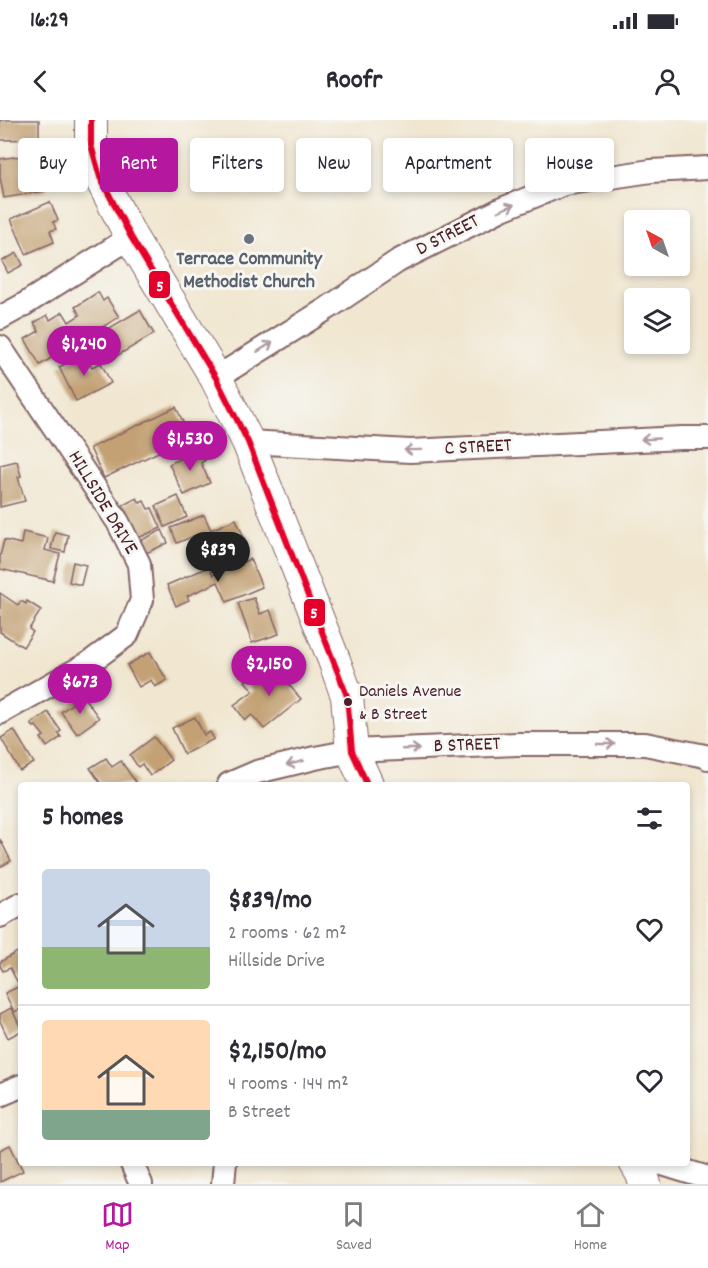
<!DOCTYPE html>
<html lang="en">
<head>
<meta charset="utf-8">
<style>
	body { margin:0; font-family:Dekko,sans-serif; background:#f2f2f3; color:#2b2b33; height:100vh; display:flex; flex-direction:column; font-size:22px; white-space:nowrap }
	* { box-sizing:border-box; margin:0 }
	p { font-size:20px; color:#7c7c81 }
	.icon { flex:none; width:33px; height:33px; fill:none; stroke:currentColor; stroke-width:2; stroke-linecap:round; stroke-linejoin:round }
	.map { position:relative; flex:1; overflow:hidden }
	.side { position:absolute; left:18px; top:662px; width:672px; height:384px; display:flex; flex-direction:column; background:#fff; border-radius:6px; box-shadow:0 3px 9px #0003 }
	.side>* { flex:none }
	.guide { position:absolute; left:18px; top:18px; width:672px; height:54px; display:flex; gap:12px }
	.needle { width:39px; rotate:320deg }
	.buttons { position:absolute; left:624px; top:90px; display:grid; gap:12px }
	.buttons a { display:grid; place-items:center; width:66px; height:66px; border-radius:6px; background:#fff; box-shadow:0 3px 9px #0003; font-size:30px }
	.price { position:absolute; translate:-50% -51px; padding:0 14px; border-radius:21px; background:#b5179e; color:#fff; font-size:20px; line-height:39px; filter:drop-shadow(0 2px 3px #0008) }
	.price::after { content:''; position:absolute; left:50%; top:36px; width:18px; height:14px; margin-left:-9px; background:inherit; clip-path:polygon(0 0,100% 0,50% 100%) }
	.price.current { background:#222; color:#fff }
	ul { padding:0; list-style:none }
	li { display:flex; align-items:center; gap:18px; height:150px; padding:0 24px }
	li+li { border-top:2px solid #e1e1e2 }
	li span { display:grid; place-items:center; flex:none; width:168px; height:120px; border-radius:6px; color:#555 }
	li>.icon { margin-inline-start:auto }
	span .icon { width:72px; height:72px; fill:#fffc; stroke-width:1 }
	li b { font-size:26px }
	h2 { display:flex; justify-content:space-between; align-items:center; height:72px; padding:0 24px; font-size:26px }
	.pill { padding:0 21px; border-radius:6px; background:#fff; box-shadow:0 3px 9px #0003; font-size:21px; line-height:54px }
	.pill.current { background:#b5179e; color:#fff }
	.status { display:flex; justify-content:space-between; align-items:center; height:42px; padding:0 30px; background:#fff; direction:ltr }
	.status svg { height:16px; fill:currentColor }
	header { display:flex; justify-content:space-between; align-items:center; height:78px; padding:0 24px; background:#fff; font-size:27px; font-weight:700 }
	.tab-bar { display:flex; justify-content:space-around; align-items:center; height:84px; border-top:2px solid #e1e1e2; background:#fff; font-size:16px; color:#7c7c81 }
	.tab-bar a { display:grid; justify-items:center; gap:3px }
	.tab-bar .current { color:#b5179e }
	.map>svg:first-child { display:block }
</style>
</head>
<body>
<div class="status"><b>16:29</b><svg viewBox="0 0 49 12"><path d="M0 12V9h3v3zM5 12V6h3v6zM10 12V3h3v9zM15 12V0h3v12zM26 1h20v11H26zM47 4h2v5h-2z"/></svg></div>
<header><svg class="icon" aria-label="back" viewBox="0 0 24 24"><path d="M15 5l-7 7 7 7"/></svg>Roofr<svg class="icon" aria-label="person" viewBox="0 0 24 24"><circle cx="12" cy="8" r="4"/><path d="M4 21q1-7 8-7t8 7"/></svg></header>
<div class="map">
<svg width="708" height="1064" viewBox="0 0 708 1064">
	<rect width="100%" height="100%" fill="#f6f6f2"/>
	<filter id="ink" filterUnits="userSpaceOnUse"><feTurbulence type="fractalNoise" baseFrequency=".0167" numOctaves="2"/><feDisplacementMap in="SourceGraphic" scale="12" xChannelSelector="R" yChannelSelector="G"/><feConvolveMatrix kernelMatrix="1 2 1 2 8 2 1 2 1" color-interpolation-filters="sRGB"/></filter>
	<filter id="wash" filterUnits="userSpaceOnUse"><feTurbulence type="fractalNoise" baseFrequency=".008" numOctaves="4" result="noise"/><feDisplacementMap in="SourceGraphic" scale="24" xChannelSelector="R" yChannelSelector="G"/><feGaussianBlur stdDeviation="1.35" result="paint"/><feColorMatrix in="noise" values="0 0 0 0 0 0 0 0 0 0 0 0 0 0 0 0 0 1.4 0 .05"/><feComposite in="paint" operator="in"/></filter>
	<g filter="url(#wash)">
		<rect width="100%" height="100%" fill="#f1e7d1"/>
		<g id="blocks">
			<g fill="#c3a174">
				<path d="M0,0h39v19l-39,1z"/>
				<path d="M28,35v4l6,-1 1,12 8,-1 3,22 -42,7 -4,-21v-18z"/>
				<path d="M50,82l8,18 -5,2 3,7 -6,2 4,11 -28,12 -15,-35z"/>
				<path d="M17,133l6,12 -15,8 -6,-12z"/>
				<path d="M98,172l5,9 4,-3 12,19 -79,48 -15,-26 14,-8 -5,-8 13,-8 3,5 13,-8 6,10 11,-7 -5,-8z"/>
				<path d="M140,190l14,24 -44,26 -8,-15 -6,3 -5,-9z"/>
				<path d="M85,234l7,13 9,-4 10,20 -35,18 -17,-34z"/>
				<path d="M176,287l14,30 -86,41 -14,-30z"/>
				<path d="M200,329l5,11 -4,3 9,20 -26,12 -15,-31z"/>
				<path d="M17,341l4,15 -3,1 7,24 -25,6v-42z"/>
				<path d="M178,376l9,21 -22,10 -9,-21z"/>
				<path d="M137,378l3,5 4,-2 4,8 4,-1 9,20 -23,10 -15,-33z"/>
				<path d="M204,395l7,15 25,-11 11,25 -15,6 2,5 -27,12 -13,-30 7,-4 -24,10 -6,-15z"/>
				<path d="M162,410l6,13 -22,10 -6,-12z"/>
				<path d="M23,412l25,6 -3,12 15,4 -7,27 -53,-12v-13l4,-16 17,4z"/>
				<path d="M55,412l13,3 -3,17 -14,-3z"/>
				<path d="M250,439l12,28 -35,15 -9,-20 -31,14 2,4 -13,6 -9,-21 42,-18 4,8z"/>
				<path d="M73,442l13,3 -5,20 -12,-3z"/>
				<path d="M0,473l18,12 3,-4 5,3 1,-3 14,9 -12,19 4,3 -10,15 -23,-15z"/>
				<path d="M254,478l6,16 10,-4 9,24 -27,9 -14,-40z"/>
				<path d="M150,532l17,28 -12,7 -4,-7 -12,7 -12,-22z"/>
				<path d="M285,545l11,14 -7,6 12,14 -37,30 -12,-14 -7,5 -11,-15 19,-14 -8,-10 12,-11 8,10z"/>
				<path d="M83,576l16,22 -22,16 -16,-22z"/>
				<path d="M48,592l13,19 -3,2 3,4 -14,10 -6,-9 3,-2 -8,-10 -2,1 -3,-3z"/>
				<path d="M195,597l9,18 6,-3 4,7 -30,15 -12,-26z"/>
				<path d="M14,610l20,33 -14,8 -19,-33z"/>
				<path d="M154,617l17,23 -21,16 -8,-12 -4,3 -8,-12z"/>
				<path d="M106,638l6,9 9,-6 16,23h-36l-11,-16z"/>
				<path d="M0,719l11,22 -11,6z"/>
				<path d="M21,830v34l-2,1 -9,-17 -7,3 -3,-5v-4z"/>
				<path d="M18,867l3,7v15l-7,3 -9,-19z"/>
				<path d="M11,888l10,20v3l-13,7 -8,-17v-7z"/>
				<path d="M10,1025l13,26 -23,11v-32z"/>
			</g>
		</g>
	</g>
	<g filter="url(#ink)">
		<use href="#blocks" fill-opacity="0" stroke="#846565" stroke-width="1.5"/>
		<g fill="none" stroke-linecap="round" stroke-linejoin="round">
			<defs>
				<g id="street">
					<path d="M0,198l20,-11 111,-70"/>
					<path d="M0,227l118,175 21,42 3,36 -15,35 -38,28 -89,50"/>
					<path d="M216,258l112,-70 70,-47 104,-52 62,-25 87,-13 57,-3"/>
					<path d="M248,322l162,9 272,-13h26"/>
					<path d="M229,664l28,-12 58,-14 37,-7 165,-7h128l60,12 3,2"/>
					<path d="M0,796l21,-12"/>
					<path d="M0,975l21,-9"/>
					<path d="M131,1042l10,22"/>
					<path d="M656,1042l52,16"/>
					<path d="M223,1064l2,-22"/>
				</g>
				<g id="secondary">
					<path d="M91,0v25l9,32 31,60 85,141 32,64 86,218 13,36 5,55 15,33"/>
					<path d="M635,1042l7,12 3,10"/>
				</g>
			</defs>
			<use href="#street" stroke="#846565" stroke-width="26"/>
			<use href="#secondary" stroke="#846565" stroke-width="34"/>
			<use href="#street" stroke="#fff" stroke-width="22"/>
			<use href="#secondary" stroke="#fff" stroke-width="32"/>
			<defs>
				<path id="bus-1" d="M91,0v25l9,32 31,60 85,141 32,64 99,254 5,55 15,33"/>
			</defs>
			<use href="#bus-1" stroke="#f6f6f2" stroke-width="10"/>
			<use href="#bus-1" stroke="#e4002b" stroke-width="6"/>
		</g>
		<defs><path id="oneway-shaft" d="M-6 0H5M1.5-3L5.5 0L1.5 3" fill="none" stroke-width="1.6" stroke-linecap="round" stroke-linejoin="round" transform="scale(1.5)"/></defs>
		<g stroke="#ae9aa0">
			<use href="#oneway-shaft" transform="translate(506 88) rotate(-23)"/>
			<use href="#oneway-shaft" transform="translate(265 227) rotate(-32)"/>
			<use href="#oneway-shaft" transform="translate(650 319) rotate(177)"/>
			<use href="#oneway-shaft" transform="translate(413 330) rotate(179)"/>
			<use href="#oneway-shaft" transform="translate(606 624)"/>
			<use href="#oneway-shaft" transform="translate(411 629) rotate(-2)"/>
			<use href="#oneway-shaft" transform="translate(295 643) rotate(166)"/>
		</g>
	</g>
	<circle fill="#6b7280" stroke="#f6f6f2" stroke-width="2" cx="249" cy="119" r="6"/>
	<circle fill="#4a1f2b" stroke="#f6f6f2" stroke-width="2" cx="348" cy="582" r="5"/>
	<g text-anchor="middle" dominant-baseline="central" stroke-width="6" stroke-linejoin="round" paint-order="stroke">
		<g font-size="18" fill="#4a1f2b" stroke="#f6f6f2" text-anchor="start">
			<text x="359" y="572">Daniels Avenue<tspan x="359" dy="23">&amp; B Street</tspan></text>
		</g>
		<g font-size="20" fill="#4a1f2b" stroke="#f6f6f2">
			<text transform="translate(448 116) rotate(-27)">D STREET</text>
			<text transform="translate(478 328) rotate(-3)">C STREET</text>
			<text transform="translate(102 383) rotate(59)">HILLSIDE DRIVE</text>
			<text transform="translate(467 626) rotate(-2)">B STREET</text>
		</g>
		<g font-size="20" font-weight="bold" fill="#5b616d" stroke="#f6f6f2">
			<text x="249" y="140">Terrace Community<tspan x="249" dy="23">Methodist Church</tspan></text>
		</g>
	</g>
	<g stroke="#f6f6f2" stroke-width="2">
		<rect x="148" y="150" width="23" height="29" rx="6" fill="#e4002b"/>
		<rect x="303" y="478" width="23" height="29" rx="6" fill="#e4002b"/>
	</g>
	<g font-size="16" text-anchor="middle" font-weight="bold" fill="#fff">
		<text x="160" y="171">5</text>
		<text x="314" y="498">5</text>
	</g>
</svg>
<div class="buttons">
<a><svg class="needle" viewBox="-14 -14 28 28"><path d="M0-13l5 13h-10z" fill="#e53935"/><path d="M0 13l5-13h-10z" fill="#7c7c81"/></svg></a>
<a><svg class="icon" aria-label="layers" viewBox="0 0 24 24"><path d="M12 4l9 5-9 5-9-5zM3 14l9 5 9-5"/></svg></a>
</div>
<b class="price" style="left:84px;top:257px">$1,240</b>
<b class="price" style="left:190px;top:352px">$1,530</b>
<b class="price current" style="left:218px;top:463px">$839</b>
<b class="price" style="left:269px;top:577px">$2,150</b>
<b class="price" style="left:80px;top:595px">$673</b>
<div class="guide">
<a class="pill">Buy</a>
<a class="pill current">Rent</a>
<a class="pill">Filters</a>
<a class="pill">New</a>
<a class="pill">Apartment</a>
<a class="pill">House</a>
</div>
<section class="side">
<h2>5 homes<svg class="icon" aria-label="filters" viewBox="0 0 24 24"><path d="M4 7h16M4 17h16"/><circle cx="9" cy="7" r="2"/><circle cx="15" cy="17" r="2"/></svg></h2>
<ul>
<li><span style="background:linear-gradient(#c9d6e8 65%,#8fb573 0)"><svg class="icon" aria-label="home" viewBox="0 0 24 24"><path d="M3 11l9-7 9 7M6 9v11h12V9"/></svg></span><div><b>$839/mo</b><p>2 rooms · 62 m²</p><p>Hillside Drive</p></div><svg class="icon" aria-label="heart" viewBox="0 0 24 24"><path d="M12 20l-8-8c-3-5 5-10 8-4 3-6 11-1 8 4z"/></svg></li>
<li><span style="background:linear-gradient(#ffd9b3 75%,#7fa58c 0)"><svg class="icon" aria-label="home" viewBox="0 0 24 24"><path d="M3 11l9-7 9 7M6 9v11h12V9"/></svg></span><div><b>$2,150/mo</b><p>4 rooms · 144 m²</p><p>B Street</p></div><svg class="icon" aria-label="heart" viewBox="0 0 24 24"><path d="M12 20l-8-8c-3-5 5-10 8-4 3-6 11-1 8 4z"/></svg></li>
</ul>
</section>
</div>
<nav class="tab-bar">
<a class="current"><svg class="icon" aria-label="map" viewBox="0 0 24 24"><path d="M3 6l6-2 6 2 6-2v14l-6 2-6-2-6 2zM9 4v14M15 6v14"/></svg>Map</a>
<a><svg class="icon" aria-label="saved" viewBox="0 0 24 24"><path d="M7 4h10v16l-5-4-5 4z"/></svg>Saved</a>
<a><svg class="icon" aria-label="home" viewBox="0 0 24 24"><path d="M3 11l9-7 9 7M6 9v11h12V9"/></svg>Home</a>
</nav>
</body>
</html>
